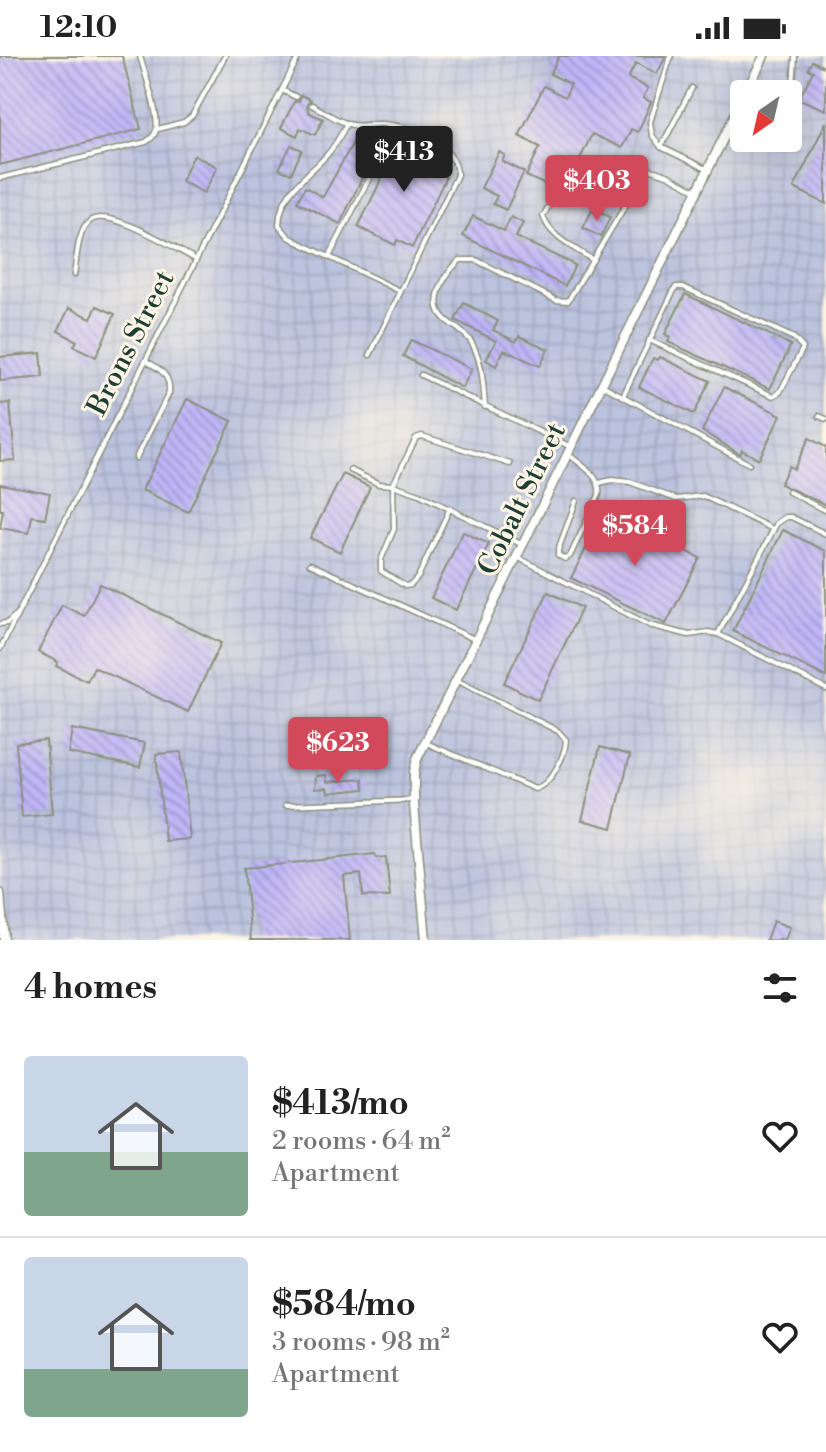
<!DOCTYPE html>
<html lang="en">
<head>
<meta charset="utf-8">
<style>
	body { margin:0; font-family:"Libre Bodoni",serif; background:#f2f2f2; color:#222; height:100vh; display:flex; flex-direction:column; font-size:30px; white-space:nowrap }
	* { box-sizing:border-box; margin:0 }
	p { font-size:26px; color:#767676 }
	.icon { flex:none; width:44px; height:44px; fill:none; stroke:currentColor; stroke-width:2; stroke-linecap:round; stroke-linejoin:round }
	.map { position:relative; height:884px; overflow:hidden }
	.panel { display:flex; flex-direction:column; background:#fff; flex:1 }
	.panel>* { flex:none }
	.needle { width:52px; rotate:214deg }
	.controls { position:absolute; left:730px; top:24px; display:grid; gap:16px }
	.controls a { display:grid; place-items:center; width:72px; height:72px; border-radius:8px; background:#fff; box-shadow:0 8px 32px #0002; font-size:40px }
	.price { position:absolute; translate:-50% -68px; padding:0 18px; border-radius:8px; background:#d1495b; color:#fff; font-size:26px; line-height:52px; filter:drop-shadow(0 2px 4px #0008) }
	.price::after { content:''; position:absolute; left:50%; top:48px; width:24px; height:18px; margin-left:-12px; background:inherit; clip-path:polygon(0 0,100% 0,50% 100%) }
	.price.current { background:#222; color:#fff }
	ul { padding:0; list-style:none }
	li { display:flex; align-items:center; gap:24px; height:200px; padding:0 24px }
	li+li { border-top:2px solid #e0e0e0 }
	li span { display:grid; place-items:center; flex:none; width:224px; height:160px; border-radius:8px; color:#555 }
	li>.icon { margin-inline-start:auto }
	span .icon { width:96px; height:96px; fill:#fffc; stroke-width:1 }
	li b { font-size:34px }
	h2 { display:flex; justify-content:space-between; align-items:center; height:96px; padding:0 24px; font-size:34px }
	.status { display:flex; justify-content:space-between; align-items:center; height:56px; padding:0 40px; background:#fff; direction:ltr }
	.status svg { height:22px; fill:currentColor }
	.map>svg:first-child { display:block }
</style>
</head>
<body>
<div class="status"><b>12:10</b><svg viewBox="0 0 49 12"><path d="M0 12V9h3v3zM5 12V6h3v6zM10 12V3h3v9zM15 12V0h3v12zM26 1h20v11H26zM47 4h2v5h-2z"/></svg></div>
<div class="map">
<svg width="826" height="884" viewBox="0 0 826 884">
	<defs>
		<pattern id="industrial-grid" width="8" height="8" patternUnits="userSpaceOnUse" patternTransform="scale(2)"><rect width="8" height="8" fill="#bcc3de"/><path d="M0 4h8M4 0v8" fill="none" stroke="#a1a8bf"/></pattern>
		<pattern id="building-back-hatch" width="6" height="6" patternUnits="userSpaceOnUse" patternTransform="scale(2)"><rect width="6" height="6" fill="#c0b5f7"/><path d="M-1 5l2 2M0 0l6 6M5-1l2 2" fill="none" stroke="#9b94c9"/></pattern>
	</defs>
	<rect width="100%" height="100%" fill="#fcf5e5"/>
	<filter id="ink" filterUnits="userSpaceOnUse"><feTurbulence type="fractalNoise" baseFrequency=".0125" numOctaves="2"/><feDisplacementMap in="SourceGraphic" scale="16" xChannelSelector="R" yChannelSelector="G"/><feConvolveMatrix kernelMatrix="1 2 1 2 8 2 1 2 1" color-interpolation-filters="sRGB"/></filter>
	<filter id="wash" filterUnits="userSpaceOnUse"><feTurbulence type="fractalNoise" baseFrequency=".006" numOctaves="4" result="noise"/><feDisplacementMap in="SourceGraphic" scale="32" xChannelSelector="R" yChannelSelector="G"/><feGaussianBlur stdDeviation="1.8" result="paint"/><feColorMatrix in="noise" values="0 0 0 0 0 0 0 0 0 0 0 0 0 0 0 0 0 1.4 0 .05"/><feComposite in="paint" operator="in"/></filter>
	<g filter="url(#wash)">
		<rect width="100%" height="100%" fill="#f4e5c9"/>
		<path fill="url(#industrial-grid)" fill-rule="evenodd" d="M0,0h826v884h-826zM744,38h44v44h-44z"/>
		<g id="blocks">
			<g fill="url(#building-back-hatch)">
				<path d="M0,0h122l19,73 -141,36z"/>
				<path d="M559,0h107l-9,18 -21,-11 -8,15 20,10 -5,10 8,4 -13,30 -7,-3 -9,19 -30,-14 -27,56 -4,2 -35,-16 14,-29 -21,-11 25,-50 21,11 6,-13 -21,-10z"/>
				<path d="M812,5l14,7v42l-27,-11 14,-28 -5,-2z"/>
				<path d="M301,39l10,5 -4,3 1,9 15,7 -8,16 -15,-7 -3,8 -16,-8 13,-26 5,-1z"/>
				<path d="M826,66v82l-32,-16z"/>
				<path d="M403,79l9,4 1,-3 4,2 17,10 3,3 -8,18 17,8 -34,71 -15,-8 -2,5 -37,-18z"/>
				<path d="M355,83l21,10 -36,75 -43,-22 8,-15 18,10z"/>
				<path d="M291,89l11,5 -11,24 -12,-5z"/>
				<path d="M499,96l6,3 -3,6 22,11 -18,38 -13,-6 4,-8 -16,-8z"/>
				<path d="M194,99l23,12 -13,26 -23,-12z"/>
				<path d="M593,152l17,9 -9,20 -18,-9z"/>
				<path d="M473,160l31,15 7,-14 12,6 -7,14 59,28 -10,21 -102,-50z"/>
				<path d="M685,238l106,51 -21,44 -102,-47 2,-5 -5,-3z"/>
				<path d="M464,247l34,18 -5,9 23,12 3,-6 29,13 -8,17 -36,-16 -8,16 -10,-6 10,-19 -41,-21z"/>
				<path d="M97,250l18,8 -19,43 -22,-11 3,-5 -19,-10 11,-23 22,10z"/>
				<path d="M411,284l61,29 -10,19 -59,-32z"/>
				<path d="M41,297l2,24 -43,4v-24z"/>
				<path d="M660,301l50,24 -16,33 -55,-27 14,-29 5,2z"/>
				<path d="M724,331l57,28 -22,44 -17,-9 -2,4 -38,-23z"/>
				<path d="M187,343l45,22 -44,91 -46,-22z"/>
				<path d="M10,347l5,57 -15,1v-57z"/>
				<path d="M809,382l17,9v58l-46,-21 9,-18 5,3z"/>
				<path d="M343,418l27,13 -30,65 -30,-14z"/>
				<path d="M0,428l50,9 -5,25 -13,-2 -3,17 -29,-5 3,-18h-3z"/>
				<path d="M605,455l95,47 -34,66 -95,-46z"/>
				<path d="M783,474l43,21v126l-93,-46z"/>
				<path d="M463,476l26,12 -33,66 -25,-12z"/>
				<path d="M100,528l121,59 -33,69 -94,-45 -7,14 -31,-15 2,-4 -20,-10 24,-47 22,11z"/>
				<path d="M548,536l34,16 -44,92 -34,-17z"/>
				<path d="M72,673l73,14 -5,24 -72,-14z"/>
				<path d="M46,684l6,74 -30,3 -6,-74z"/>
				<path d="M600,691l30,8 -18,73 -30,-8z"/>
				<path d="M181,696l9,87 -25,2 -9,-87z"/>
				<path d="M326,719l1,7 36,-3 1,10 -36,4 -1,-5 -12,1 1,-13z"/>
				<path d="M375,798l1,4 10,-1 4,40 -27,-1 -2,-22 -17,2 6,64h-99l-7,-72z"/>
				<path d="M773,865l17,6 -5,13h-19z"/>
			</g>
		</g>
	</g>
	<g filter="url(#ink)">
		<use href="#blocks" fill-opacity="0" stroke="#8a917e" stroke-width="2"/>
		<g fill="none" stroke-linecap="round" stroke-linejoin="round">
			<defs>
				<g id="lane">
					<path d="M671,0l-21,66 2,13 9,12 45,22"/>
					<path d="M282,34l14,7"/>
					<path d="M312,49c12,6 26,17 40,20 11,2 22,-2 32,-1 27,2 73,21 73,51l-87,180"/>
					<path d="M347,67c-6,12 -12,23 -21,33 -20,22 -46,36 -47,69l10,12 9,5 102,49"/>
					<path d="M158,73l26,-7 8,-6 33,-60"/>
					<path d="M790,83l5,-83"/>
					<path d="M661,91l31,-59"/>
					<path d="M0,122l146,-36c4,-3 7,-4 9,-9 7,-13 -11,-61 -15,-77"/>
					<path d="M329,201l67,-131"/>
					<path d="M593,204c-18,-12 -43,-22 -50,-44l7,-12 23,-13 52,-21 15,-4 27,9 28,15"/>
					<path d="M74,219c3,-16 3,-44 16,-54 18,-15 86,28 105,38"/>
					<path d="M421,319l148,71"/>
					<path d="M602,329l147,79"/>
					<path d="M623,340l49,-102 4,-7h7l111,51 9,10 -23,44 -7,4 -124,-56"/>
					<path d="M485,351c-2,-23 -2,-47 -15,-67 -7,-9 -16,-13 -24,-20 -20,-17 -1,-46 14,-60h16l80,40 12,1 60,-100 2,-10 -5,-21"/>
					<path d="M819,360l7,3"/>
					<path d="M568,398c13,11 34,22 31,41l-29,61 -5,3 -7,-4v-5l18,-49"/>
					<path d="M136,402l33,-65c2,-18 -9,-24 -23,-32"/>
					<path d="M350,414l29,14 14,1 24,8 104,51"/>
					<path d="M599,427l13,-3 18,2 46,17 27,-3 70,33"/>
					<path d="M789,436l37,19"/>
					<path d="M450,452l-32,69 -7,8 -6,1 -24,-15v-11l13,-31 -1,-44 23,-47 6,-2 88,28"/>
					<path d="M517,501l132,68 40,10 19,-3 10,2 108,55"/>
					<path d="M310,508l164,75"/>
					<path d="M0,568l7,-1 9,-8"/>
					<path d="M718,578l59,-111 9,-6h5l35,17"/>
					<path d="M0,593l299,-593"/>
					<path d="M426,687l109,46c16,-5 30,-32 31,-49l-8,-9 -102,-51"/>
					<path d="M286,749l128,-5"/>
				</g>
				<g id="street">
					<path d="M0,837l4,47"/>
					<path d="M426,884l-12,-135v-33l3,-13 347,-703"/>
				</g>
			</defs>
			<use href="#lane" stroke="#8a917e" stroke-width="7"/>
			<use href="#street" stroke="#8a917e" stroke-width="11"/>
			<use href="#lane" stroke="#fff" stroke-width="4"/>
			<use href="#street" stroke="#fff" stroke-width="8"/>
		</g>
	</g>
	<g text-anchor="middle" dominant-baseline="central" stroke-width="6" stroke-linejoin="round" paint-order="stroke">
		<g font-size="28" fill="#1f3d34" stroke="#fcf5e5">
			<text transform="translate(131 287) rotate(-63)">Brons Street</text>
			<text transform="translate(522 443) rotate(-64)">Cobalt Street</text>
		</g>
	</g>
</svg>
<div class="controls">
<a><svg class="needle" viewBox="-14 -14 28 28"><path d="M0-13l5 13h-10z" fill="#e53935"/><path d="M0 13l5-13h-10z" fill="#767676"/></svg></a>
</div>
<b class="price current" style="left:404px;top:138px">$413</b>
<b class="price" style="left:597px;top:167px">$403</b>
<b class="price" style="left:635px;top:512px">$584</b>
<b class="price" style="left:338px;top:729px">$623</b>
</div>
<section class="panel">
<h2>4 homes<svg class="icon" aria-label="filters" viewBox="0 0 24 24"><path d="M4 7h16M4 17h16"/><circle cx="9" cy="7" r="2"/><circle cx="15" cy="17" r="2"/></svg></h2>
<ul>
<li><span style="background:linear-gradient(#c9d6e8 60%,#7fa58c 0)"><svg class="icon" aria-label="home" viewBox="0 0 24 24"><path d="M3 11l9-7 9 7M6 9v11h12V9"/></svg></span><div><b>$413/mo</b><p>2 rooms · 64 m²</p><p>Apartment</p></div><svg class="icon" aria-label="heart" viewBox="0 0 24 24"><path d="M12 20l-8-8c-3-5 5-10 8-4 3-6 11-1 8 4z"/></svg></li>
<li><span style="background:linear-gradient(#c9d6e8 70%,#7fa58c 0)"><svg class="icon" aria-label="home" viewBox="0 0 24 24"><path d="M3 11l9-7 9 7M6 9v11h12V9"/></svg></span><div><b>$584/mo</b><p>3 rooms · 98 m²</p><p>Apartment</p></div><svg class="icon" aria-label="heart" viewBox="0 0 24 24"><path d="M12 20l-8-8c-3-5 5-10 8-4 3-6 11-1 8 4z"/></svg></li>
</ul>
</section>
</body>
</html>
